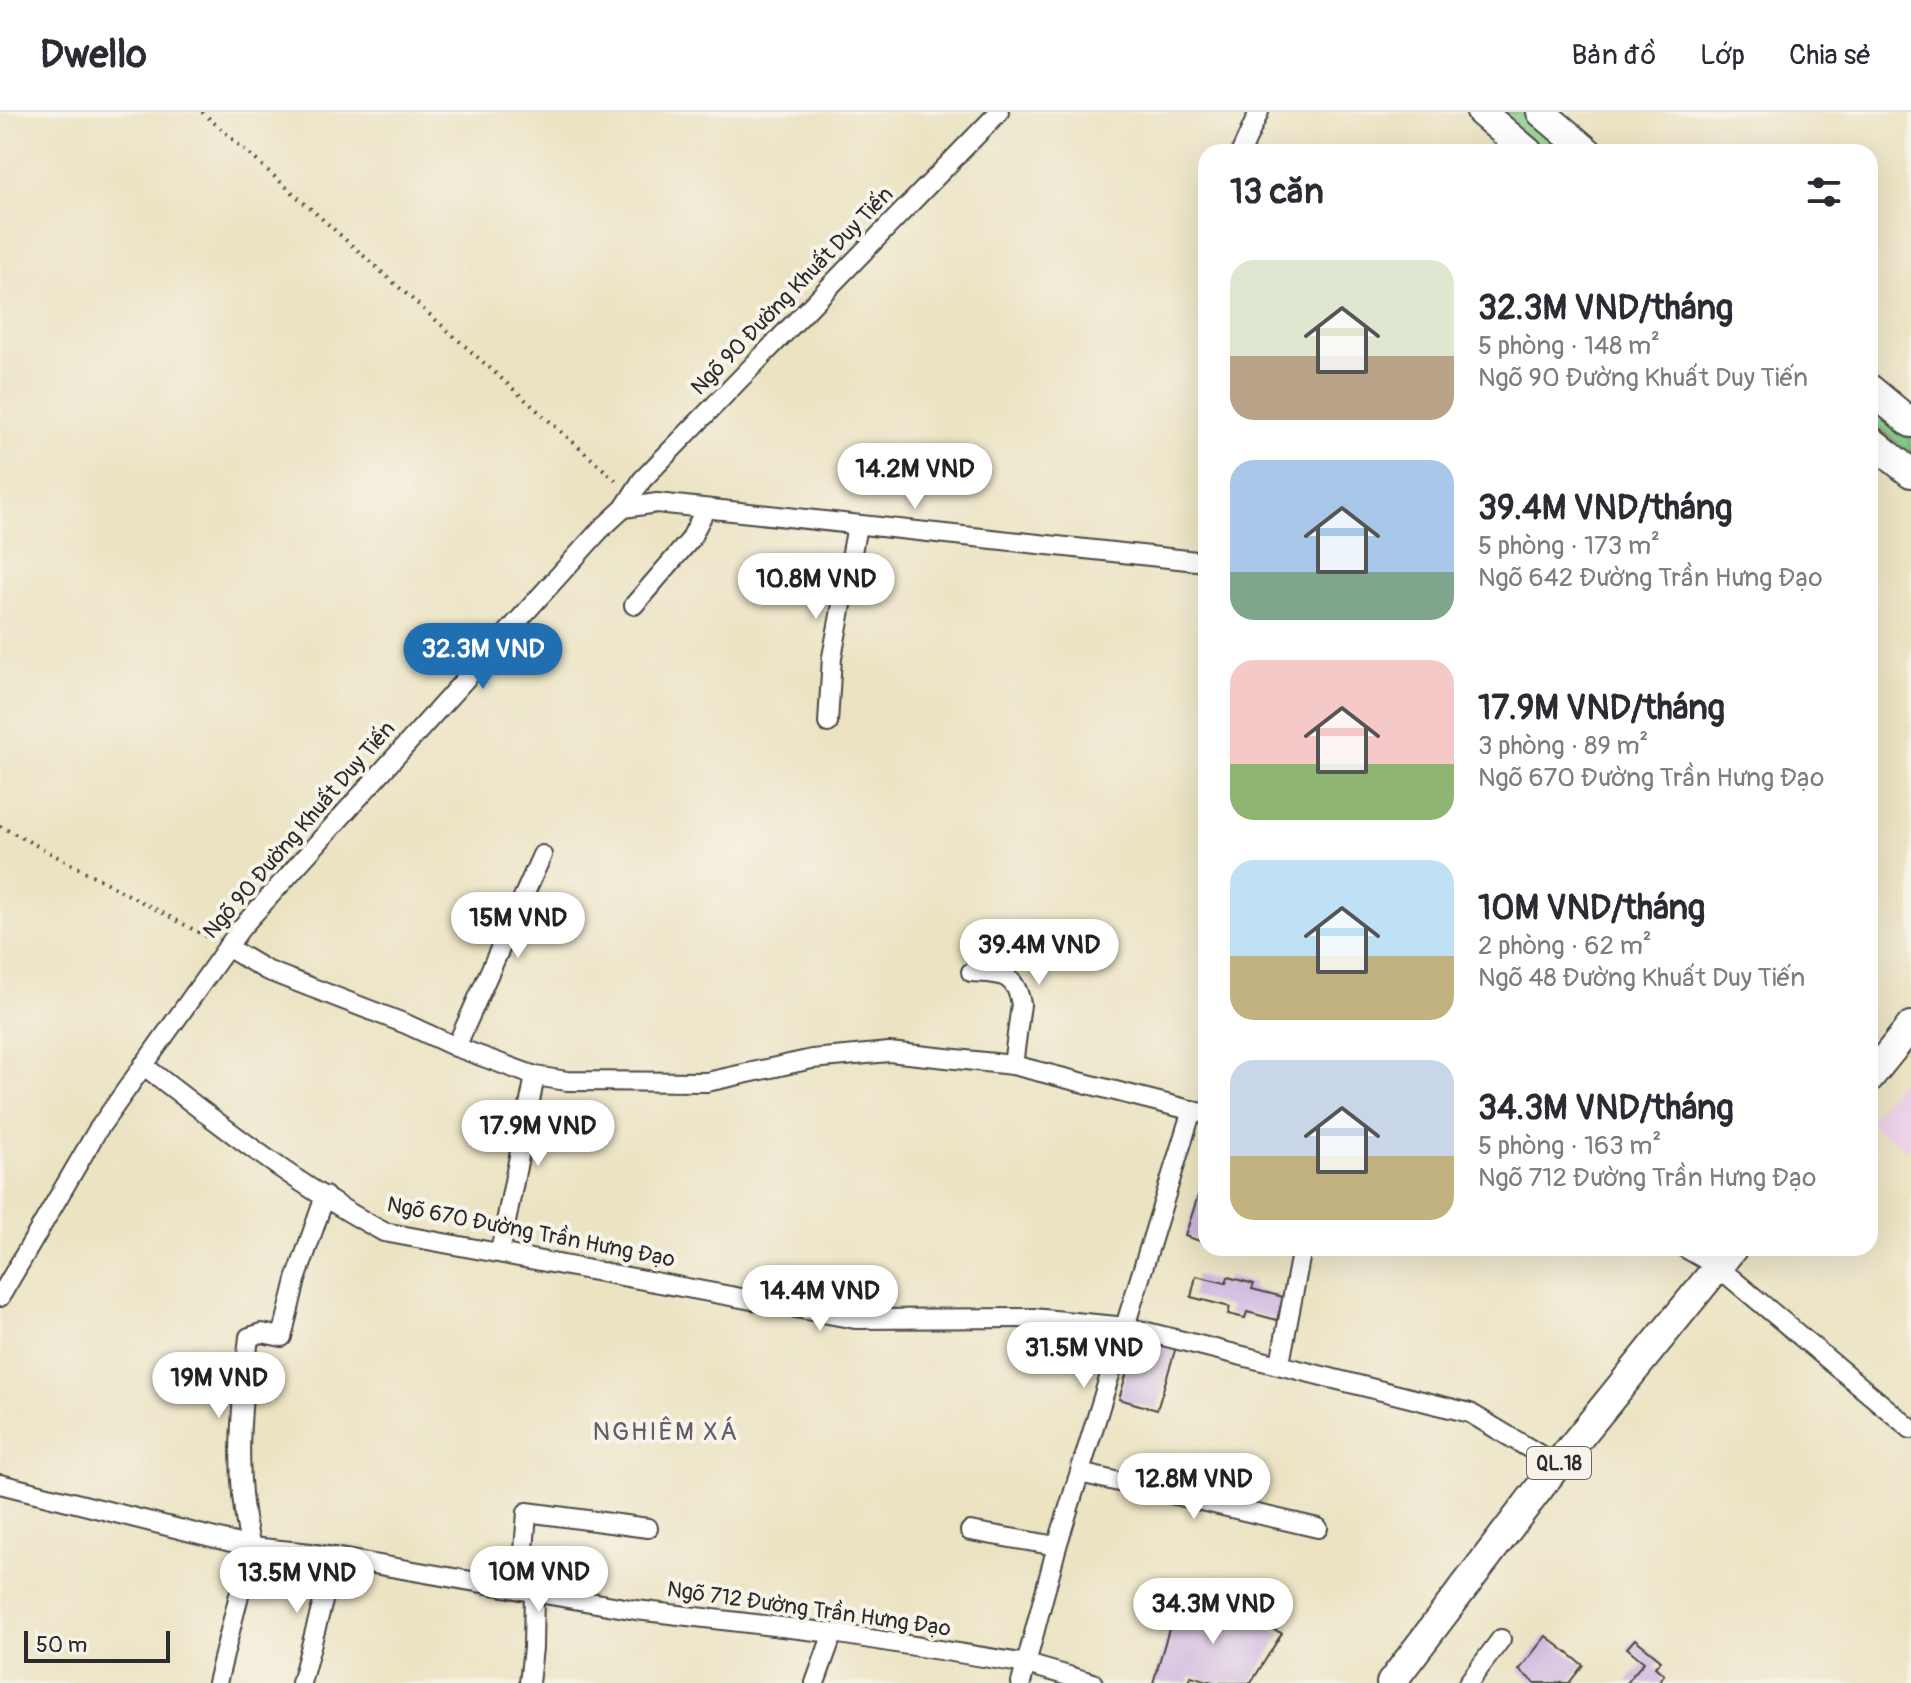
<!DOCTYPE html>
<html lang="vi">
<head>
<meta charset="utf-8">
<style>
	body { margin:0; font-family:Pangolin,sans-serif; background:#f2f2f3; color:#2b2b33; height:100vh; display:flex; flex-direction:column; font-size:30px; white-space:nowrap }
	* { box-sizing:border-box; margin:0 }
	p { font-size:26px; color:#7c7c81 }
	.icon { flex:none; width:44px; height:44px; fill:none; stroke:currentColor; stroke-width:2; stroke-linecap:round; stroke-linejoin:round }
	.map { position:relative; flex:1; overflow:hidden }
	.side { position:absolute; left:1198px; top:32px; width:680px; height:1112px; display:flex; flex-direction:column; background:#fff; border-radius:24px; box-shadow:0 8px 32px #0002 }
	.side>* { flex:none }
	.scale { position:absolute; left:24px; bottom:20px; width:146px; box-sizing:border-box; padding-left:8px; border:4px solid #2b2b2b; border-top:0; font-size:22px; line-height:28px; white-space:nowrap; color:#2b2b2b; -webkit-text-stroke:6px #f7f3e8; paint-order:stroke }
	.price { position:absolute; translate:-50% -68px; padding:0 18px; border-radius:28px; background:#fff; color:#222; font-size:26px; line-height:52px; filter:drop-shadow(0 2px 4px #0008) }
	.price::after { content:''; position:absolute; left:50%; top:48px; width:24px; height:18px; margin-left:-12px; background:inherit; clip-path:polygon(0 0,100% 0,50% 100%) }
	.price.active { background:#1f6fb2; color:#fff }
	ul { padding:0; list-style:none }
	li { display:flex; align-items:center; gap:24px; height:200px; padding:0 32px }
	li span { display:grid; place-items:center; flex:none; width:224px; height:160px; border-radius:24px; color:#555 }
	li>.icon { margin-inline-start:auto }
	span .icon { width:96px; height:96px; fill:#fffc; stroke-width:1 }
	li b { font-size:34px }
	h2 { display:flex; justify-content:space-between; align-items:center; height:96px; padding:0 32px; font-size:34px }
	header { display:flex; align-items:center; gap:48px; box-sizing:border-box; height:112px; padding:0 40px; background:#fff; border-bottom:2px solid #e1e1e2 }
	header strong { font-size:38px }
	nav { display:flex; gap:44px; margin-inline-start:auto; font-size:28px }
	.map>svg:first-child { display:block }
</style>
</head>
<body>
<header>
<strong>Dwello</strong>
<nav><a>Bản đồ</a><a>Lớp</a><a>Chia sẻ</a></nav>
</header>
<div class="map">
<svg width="1911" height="1571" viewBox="0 0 1911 1571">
	<rect width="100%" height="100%" fill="#f7f3e8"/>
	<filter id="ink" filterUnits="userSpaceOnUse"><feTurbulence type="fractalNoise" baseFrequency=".0125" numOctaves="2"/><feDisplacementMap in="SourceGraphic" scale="16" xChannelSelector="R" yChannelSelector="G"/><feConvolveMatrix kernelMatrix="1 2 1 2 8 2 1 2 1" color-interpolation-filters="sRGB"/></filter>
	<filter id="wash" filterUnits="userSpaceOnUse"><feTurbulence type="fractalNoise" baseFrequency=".006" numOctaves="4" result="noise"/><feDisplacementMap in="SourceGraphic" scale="32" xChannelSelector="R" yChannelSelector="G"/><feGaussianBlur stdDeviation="1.8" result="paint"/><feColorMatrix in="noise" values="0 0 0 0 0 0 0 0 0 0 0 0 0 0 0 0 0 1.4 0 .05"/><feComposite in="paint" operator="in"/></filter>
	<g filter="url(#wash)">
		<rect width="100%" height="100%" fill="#ebe3c2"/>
		<path fill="#edd1e9" d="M1911,955v84l-41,-26v-7z"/>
		<g fill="#84c984" stroke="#587a58" stroke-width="2">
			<path d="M1496,0h27l48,40h-27z"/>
			<path d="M1870,288l41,33v21l-41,-33z"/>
		</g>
		<g id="blocks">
			<g fill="#cdb6e0">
				<path d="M1205,1062h1v69l-21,-7z"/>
				<path d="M1196,1164l30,7 2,-6 26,7 -2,5 31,8 -6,23 -30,-8 -2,6 -17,-4 2,-7 -39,-10z"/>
				<path d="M1138,1223l38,12 -19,63 -38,-11z"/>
				<path d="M1179,1484l103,37 -31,50h-35l-25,-7 -3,7h-35z"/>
				<path d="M1546,1524l37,29 -14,18h-34l-16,-13z"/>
				<path d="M1635,1527l26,21 -6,7 9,8 -4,4 2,4h-36l18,-21 -17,-14z"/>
			</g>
		</g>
	</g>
	<g filter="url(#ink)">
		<use href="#blocks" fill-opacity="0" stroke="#484742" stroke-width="2"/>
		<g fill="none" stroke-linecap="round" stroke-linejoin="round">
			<defs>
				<g id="minor">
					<path d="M1241,40l18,-40"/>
					<path d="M624,396l33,-5 549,59"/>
					<path d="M634,493l56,-65 15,-30"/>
					<path d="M828,611l4,-66 25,-131"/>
					<path d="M227,835l39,23 140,54 50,23 79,29 32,5 140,1 105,-23 77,-7 124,13 193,49"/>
					<path d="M971,860c28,2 44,-1 50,32l-8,61"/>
					<path d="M456,935l86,-192"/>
					<path d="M143,953c77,60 155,121 241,167l471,87 178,-1 94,9 343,86 87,52"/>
					<path d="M1685,1136l33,19 193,162"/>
					<path d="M500,1140l35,-176"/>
					<path d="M0,1185l97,-166 144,-203 358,-397 25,-23 18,-28 357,-368"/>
					<path d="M1280,1251l22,-115"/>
					<path d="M1080,1361l238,55"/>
					<path d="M0,1372l251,63 60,6 325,57 197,23 194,31 66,19"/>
					<path d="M970,1419l87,15"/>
					<path d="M521,1478l6,-78 121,16"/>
					<path d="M217,1571l34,-136c-18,-70 -10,-139 -2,-210l13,-4 20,4 14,-57 29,-84"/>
					<path d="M301,1571l34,-126"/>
					<path d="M529,1571l4,-35 1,-56"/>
					<path d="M815,1571l18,-50"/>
					<path d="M1021,1571l36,-137 135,-436"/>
					<path d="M1468,1571l33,-44"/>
				</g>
				<g id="trunk">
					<path d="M1481,0l47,40"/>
					<path d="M1541,0l47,40"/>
					<path d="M1870,277l41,34"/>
					<path d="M1870,328l41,33"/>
					<path d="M1870,965l41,-51"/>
					<path d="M1391,1571l166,-218 176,-217"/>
				</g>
			</defs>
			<use href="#minor" stroke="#484742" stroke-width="22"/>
			<use href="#trunk" stroke="#484742" stroke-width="32"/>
			<g stroke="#484742" stroke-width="4" stroke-dasharray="2 6" stroke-linecap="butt">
				<path d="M202,0l418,372"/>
				<path d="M0,714l213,114"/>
			</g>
			<use href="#minor" stroke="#fff" stroke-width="18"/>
			<use href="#trunk" stroke="#fff" stroke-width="28"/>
		</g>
	</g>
	<g text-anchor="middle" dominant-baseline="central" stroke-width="8" stroke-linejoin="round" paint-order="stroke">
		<rect fill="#f7f3e8" stroke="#686764" stroke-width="2" x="1527" y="1335" width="64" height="32" rx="6"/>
		<g font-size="20" font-weight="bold" fill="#2b2b2b">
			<text x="1559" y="1351">QL.18</text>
		</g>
		<g font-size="22" fill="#2b2b2b" stroke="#f7f3e8">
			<text transform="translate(792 179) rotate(-46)">Ngõ 90 Đường Khuất Duy Tiến</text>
			<text transform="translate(299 718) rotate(-49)">Ngõ 90 Đường Khuất Duy Tiến</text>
			<text transform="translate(531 1120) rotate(11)">Ngõ 670 Đường Trần Hưng Đạo</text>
			<text transform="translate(809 1497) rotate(8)">Ngõ 712 Đường Trần Hưng Đạo</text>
		</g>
		<g font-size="26" letter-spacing="2" fill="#645c6a" stroke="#f7f3e8">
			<text x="666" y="1320">NGHIÊM XÁ</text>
		</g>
	</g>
</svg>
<div class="scale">50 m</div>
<b class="price" style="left:915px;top:399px">14.2M VND</b>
<b class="price" style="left:816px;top:509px">10.8M VND</b>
<b class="price active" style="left:483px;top:579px">32.3M VND</b>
<b class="price" style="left:518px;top:848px">15M VND</b>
<b class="price" style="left:1039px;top:875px">39.4M VND</b>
<b class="price" style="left:538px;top:1056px">17.9M VND</b>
<b class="price" style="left:820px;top:1221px">14.4M VND</b>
<b class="price" style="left:1084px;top:1278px">31.5M VND</b>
<b class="price" style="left:219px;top:1308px">19M VND</b>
<b class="price" style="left:1194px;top:1409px">12.8M VND</b>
<b class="price" style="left:539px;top:1502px">10M VND</b>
<b class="price" style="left:297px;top:1503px">13.5M VND</b>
<b class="price" style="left:1213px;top:1534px">34.3M VND</b>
<section class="side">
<h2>13 căn<svg class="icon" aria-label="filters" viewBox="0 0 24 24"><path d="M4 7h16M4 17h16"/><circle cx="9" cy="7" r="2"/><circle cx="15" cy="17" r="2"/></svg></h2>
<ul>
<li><span style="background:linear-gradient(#dfe7d0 60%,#b9a48a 0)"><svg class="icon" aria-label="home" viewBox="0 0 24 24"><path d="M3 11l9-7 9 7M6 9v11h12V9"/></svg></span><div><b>32.3M VND/tháng</b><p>5 phòng · 148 m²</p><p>Ngõ 90 Đường Khuất Duy Tiến</p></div></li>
<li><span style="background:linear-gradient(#a9c7e8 70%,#7fa58c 0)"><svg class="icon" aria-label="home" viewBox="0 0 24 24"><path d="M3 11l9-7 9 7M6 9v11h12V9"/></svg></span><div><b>39.4M VND/tháng</b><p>5 phòng · 173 m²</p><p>Ngõ 642 Đường Trần Hưng Đạo</p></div></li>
<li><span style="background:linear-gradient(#f6c9c9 65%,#8fb573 0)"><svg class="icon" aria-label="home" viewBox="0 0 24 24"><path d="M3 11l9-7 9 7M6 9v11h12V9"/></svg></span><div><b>17.9M VND/tháng</b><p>3 phòng · 89 m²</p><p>Ngõ 670 Đường Trần Hưng Đạo</p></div></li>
<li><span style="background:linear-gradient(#bfe0f5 60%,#c2b280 0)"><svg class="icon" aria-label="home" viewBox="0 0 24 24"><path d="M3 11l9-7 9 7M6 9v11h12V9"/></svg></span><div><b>10M VND/tháng</b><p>2 phòng · 62 m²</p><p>Ngõ 48 Đường Khuất Duy Tiến</p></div></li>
<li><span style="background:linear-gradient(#c9d6e8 60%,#c2b280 0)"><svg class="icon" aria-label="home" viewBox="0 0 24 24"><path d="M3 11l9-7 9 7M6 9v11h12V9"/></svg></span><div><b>34.3M VND/tháng</b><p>5 phòng · 163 m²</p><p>Ngõ 712 Đường Trần Hưng Đạo</p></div></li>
</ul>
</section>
</div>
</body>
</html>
